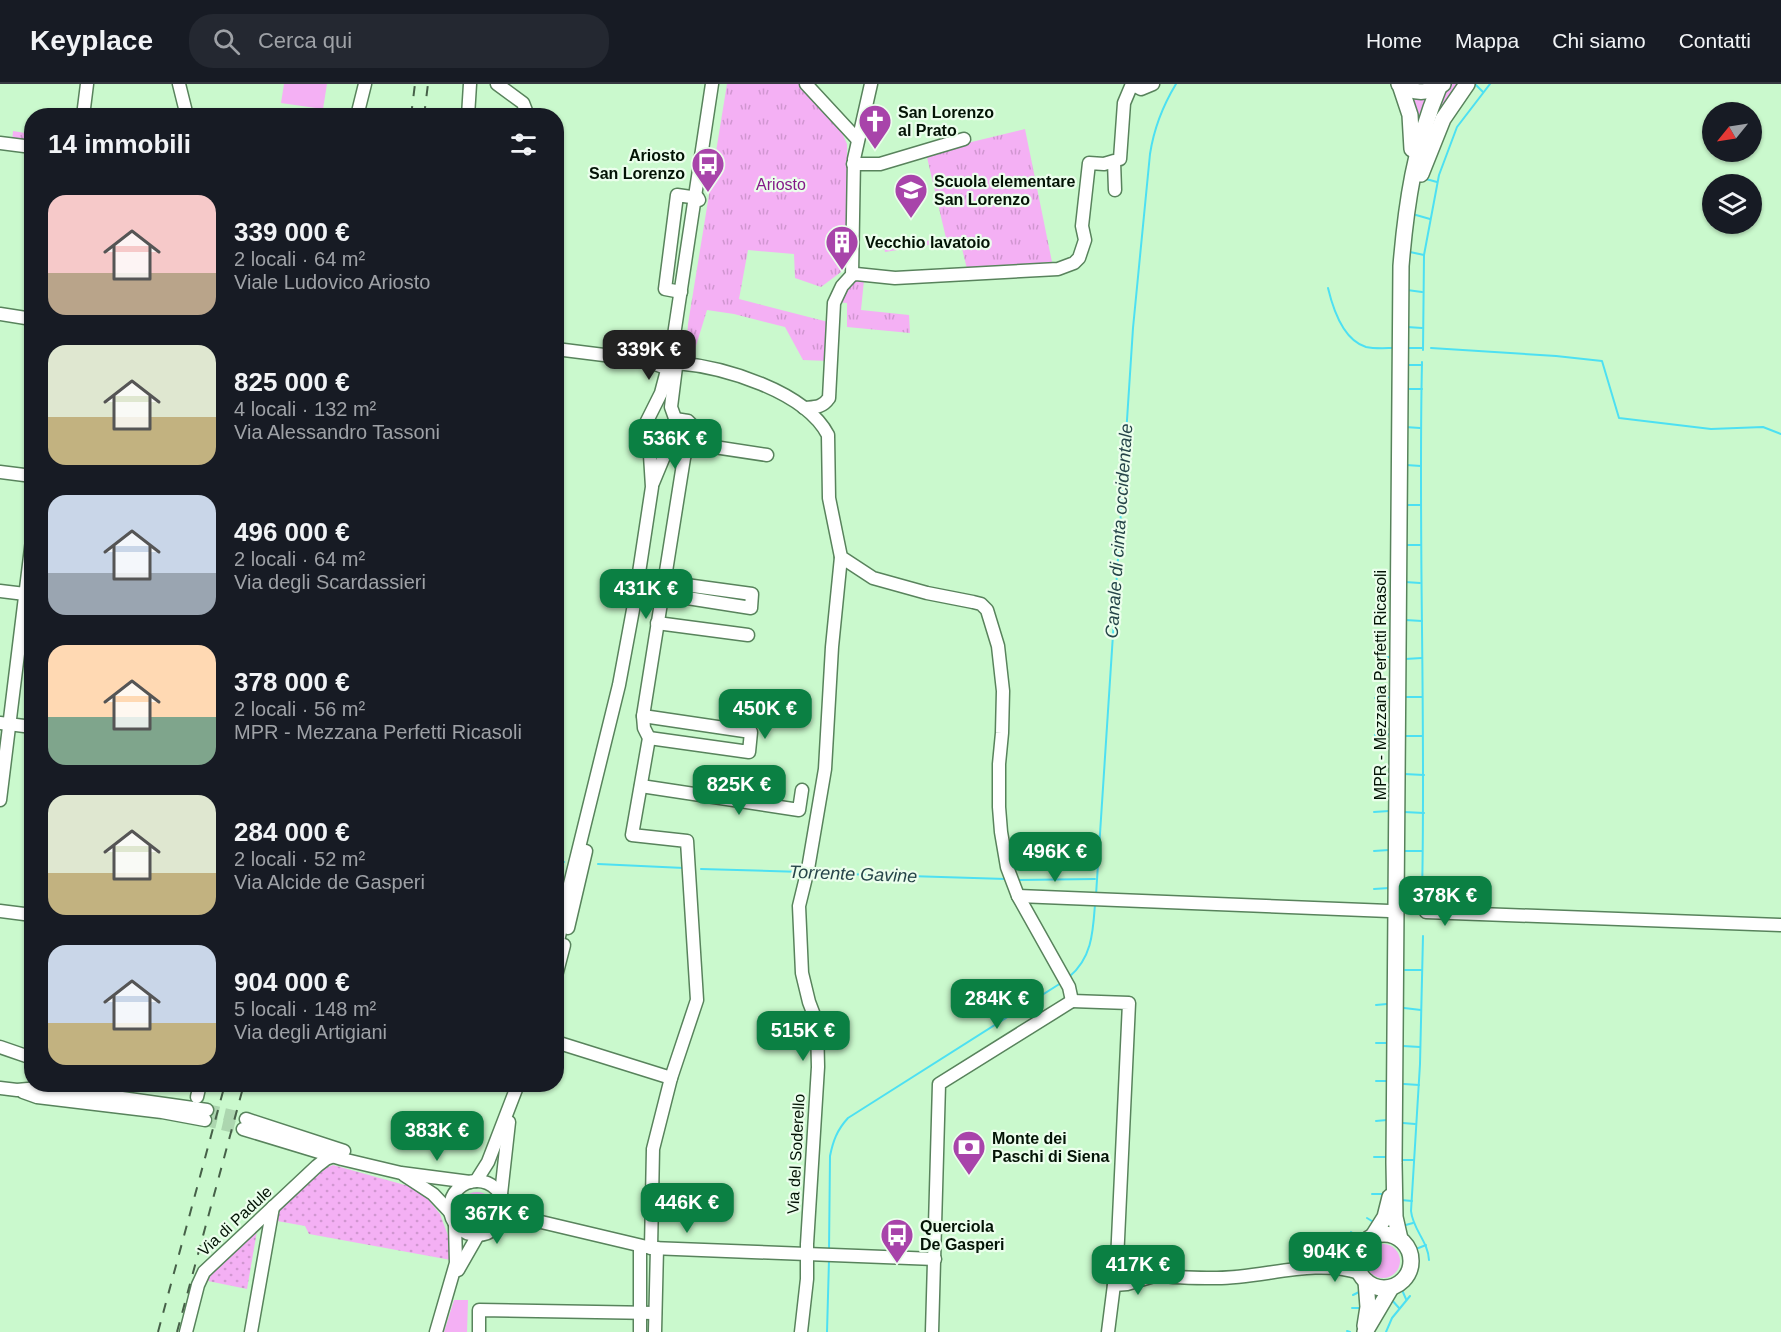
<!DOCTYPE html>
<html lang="it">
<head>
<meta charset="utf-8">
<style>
	body { margin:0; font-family:Arial,sans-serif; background:#242831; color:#f1f3f6; height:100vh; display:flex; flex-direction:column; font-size:22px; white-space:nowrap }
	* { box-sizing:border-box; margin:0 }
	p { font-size:20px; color:#9ea1a6 }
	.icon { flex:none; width:33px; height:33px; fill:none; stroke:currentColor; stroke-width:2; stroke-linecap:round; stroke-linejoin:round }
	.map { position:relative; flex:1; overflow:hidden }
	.sheet { position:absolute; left:24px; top:24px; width:540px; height:984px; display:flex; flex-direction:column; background:#171b24; border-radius:24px; box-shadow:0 2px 4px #0004 }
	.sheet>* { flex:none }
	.needle { width:39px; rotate:240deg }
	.buttons { position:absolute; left:1702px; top:18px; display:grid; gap:12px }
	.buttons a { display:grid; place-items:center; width:60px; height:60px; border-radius:50%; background:#171b24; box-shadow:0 2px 4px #0004; font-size:30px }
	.price { position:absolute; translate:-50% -51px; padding:0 14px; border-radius:12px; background:#0b8043; color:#fff; font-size:20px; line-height:39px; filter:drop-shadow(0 2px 3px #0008) }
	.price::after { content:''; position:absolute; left:50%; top:36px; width:18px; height:14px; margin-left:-9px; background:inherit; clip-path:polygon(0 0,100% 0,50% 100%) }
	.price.on { background:#222; color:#fff }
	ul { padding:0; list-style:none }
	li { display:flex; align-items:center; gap:18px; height:150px; padding:0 24px }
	li span { display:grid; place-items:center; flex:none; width:168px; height:120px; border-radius:18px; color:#555 }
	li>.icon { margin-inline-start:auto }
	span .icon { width:72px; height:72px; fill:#fffc; stroke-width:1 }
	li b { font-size:26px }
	h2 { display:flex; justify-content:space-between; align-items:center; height:72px; padding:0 24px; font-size:26px }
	header { display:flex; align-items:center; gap:36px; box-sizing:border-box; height:84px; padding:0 30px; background:#171b24; border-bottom:2px solid #363941 }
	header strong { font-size:28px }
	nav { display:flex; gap:33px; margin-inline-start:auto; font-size:21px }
	.search { width:420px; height:54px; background:#242831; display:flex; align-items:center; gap:15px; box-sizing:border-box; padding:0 21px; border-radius:24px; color:#9ea1a6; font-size:22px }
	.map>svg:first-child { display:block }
</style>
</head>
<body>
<header>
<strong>Keyplace</strong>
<div class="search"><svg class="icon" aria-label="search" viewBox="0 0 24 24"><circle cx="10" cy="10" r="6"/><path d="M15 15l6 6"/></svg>Cerca qui</div>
<nav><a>Home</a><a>Mappa</a><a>Chi siamo</a><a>Contatti</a></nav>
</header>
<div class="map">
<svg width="1781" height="1248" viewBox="0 0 1781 1248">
	<defs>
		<pattern id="park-tufts" width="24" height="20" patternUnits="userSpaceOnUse" patternTransform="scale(1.5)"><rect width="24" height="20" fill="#f4b0f4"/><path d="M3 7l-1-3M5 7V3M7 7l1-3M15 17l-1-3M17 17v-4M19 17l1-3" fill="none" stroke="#d096d0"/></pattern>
		<pattern id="garden-dots" width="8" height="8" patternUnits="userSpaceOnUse" patternTransform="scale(1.5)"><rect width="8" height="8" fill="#f4b0f4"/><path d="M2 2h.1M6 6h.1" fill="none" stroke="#d096d0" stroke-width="1.8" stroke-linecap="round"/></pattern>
	</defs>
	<rect width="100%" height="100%" fill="#caf9cd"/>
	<g fill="#f4b0f4">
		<path d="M284,0h43l-4,25 -42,-6z"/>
		<path d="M1452,0h11l-35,44 14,-31z"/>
		<path d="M1409,13h20l-11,32z"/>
		<circle cx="661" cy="344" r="7"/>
		<circle cx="477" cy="1125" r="17"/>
		<circle cx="1383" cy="1177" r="17"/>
		<path d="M454,1216h14l-1,32h-23z"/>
	</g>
	<g fill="url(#park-tufts)">
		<path d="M727,0h73l39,42 8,18 2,122 -28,21 -26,-9 -1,-24 -46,-4 -9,49 93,24 -4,38 -25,-1 -18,-33 -51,-13 -27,-4 -15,49h-3l-3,-4 2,-31z"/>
		<path d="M1025,45l27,133 -85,7 -7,-29 -75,12 -1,-5 62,-9 -20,-85z"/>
		<path d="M13,47l18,3v11l-19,-3z"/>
		<path d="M849,196h15l-3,30 48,5 1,18 -63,-6v-24l-10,-1z"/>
	</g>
	<g fill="url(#garden-dots)">
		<path d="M333,1081l79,22 15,11 13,16 10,27 1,19 -142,-26 -4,-8 -28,-5 4,-14 45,-39z"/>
		<path d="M257,1147l-10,58 -39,-8 4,-9z"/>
	</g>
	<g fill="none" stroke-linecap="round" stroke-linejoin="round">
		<g stroke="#4de0f2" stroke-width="2">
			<path d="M1475,0l8,8"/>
			<path d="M1426,95l11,3"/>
			<path d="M1416,131l14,4"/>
			<path d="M1410,168l14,3"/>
			<path d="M1328,204c5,21 15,52 38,59 9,2 21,1 29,1"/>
			<path d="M1407,206l15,2"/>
			<path d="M1407,243l15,1"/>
			<path d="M1407,264h15"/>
			<path d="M1431,264l125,8 46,5 17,57 92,11 52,-2 18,7"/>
			<path d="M1423,266l1,-95 15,-80 18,-48 33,-43"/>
			<path d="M1406,281h16"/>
			<path d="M1406,305h16"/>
			<path d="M1405,343l15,1"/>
			<path d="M1406,381l15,1"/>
			<path d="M1406,421h15"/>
			<path d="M1406,461h15"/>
			<path d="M1405,498l15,1"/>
			<path d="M1405,536l17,1"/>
			<path d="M1376,574l14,-1"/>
			<path d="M1405,575l17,-1"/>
			<path d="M1404,613h18"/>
			<path d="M1375,614l15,-1"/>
			<path d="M1375,651l15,-1"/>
			<path d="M1404,652h18"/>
			<path d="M1375,690l15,-1"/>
			<path d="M1404,690l20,1"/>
			<path d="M1374,728l15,-1"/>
			<path d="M1404,728l20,1"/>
			<path d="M1374,767l15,-1"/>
			<path d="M1404,767h18"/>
			<path d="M556,778h8"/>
			<path d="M598,780l86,4"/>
			<path d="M701,785l102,3"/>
			<path d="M812,789l194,6"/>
			<path d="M1017,796l78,-1"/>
			<path d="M1374,805l15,-1"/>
			<path d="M1405,805l17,1"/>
			<path d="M1096,811l37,-567 17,-174c4,-26 12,-47 26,-70"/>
			<path d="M1422,811c4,-178 -4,-355 0,-533"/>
			<path d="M1423,852l-3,128 -9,147c2,19 17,30 18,49"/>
			<path d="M1405,886h17"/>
			<path d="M1069,893c23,-19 24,-45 26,-73"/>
			<path d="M1376,921l11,-1"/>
			<path d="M1404,924l17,2"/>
			<path d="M1376,959h12"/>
			<path d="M1403,962l17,1"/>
			<path d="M1376,997h12"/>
			<path d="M1404,1000l15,1"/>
			<path d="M1376,1037l11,-1"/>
			<path d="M1403,1039l12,1"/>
			<path d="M1374,1073h12"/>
			<path d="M1403,1076h11"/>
			<path d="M1372,1110h11"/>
			<path d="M1401,1116l11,1"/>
			<path d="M1367,1134l8,5"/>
			<path d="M1402,1142l11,-3"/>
			<path d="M1351,1148l7,6"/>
			<path d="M1416,1165l10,-4"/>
			<path d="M829,1167l1,-95c3,-15 7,-26 18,-38l213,-135"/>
			<path d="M1402,1206l4,9"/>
			<path d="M1353,1211l8,-4"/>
			<path d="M1391,1215l8,9"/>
			<path d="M1352,1224h9"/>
			<path d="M1347,1247l3,1"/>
			<path d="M827,1248l2,-72"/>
			<path d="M1386,1248l6,-14 18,-22"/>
		</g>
		<g stroke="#acd6af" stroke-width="12" stroke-dasharray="12 6" stroke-linecap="butt">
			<path d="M207,1026l39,9"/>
			<path d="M205,1036l38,9"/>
		</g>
		<defs>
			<g id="minor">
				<path d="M179,0l8,32"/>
				<path d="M497,0l26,19 5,13"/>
				<path d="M806,0l51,55"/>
				<path d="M1132,0l9,5 12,-5"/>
				<path d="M83,32l4,-32"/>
				<path d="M357,32l8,-32"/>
				<path d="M468,32l2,-32"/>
				<path d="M0,59l32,4"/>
				<path d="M1120,75l4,-56 8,-19"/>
				<path d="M853,80h27l84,-25"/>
				<path d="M852,191l4,-1 39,4 163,-9 16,-6 5,-5 6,-18 -3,-14 7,-63 15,1 10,-3 1,29"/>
				<path d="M681,208l-16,-3 12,-94 21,3 1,2"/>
				<path d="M0,230l32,5"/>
				<path d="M556,265l88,11 25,9"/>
				<path d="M677,279c47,4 128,28 151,72l1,63 12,59 32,21 54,15 46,9 8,2 6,6 11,36 5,45 -1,42 -3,31v43l2,25 6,35 11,29 51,91 3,14"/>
				<path d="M804,324c11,-1 18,0 25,-10l5,-95 8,-17 10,-11 2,-116 17,-75"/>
				<path d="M688,359l79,12"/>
				<path d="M0,388l32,4"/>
				<path d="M653,399l17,-41 7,-11 -1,-10 -5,-14 5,-40"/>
				<path d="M0,507l25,3"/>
				<path d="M662,510l89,14 1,-14 -88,-12"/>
				<path d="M657,539l91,12"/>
				<path d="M643,632l108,16 -2,20 -100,-14"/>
				<path d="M0,639l32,4"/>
				<path d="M641,702l158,24 3,-20"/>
				<path d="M0,716l32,-260"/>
				<path d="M1018,812l371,15"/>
				<path d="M0,827l32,4"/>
				<path d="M1426,828l355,13"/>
				<path d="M568,844l18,-77"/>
				<path d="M556,867l14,-67 49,-199 16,-86 17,-112 -3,-48 -4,-8v-6l16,-32 10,-38 41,-271"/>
				<path d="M556,892l8,-31"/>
				<path d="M1072,917l57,2 -12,258 -9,71"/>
				<path d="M556,958l115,36 26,-78 -10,-159 -55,-6 17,-97 -5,-10 -1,-12 41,-258 8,-26 -1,-8 -3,-3 -13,-2"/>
				<path d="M0,963l32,11"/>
				<path d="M0,1004l17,2 22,-2 26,2 142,20"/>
				<path d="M23,1008l14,5 125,15 43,8"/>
				<path d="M197,1013l3,-13"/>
				<path d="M246,1035l98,32"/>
				<path d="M243,1045l99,30 59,14 69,9"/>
				<path d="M404,1091l29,19 18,19"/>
				<path d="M476,1097l12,-19 30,-78"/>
				<circle cx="477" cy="1124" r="27"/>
				<path d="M501,1110l8,-72"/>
				<path d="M504,1119l32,17"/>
				<path d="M499,1140l38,-3 114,27 284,11"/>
				<path d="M651,1164l2,-99 18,-71"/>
				<path d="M1117,1177c14,2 25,12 39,14 19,3 41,3 61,3 47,0 97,-20 143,-5"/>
				<path d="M1322,1180l38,-15"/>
				<path d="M458,1186l20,-35"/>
				<path d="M1114,1201l13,-1 27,-8"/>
				<path d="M186,1248l12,-47 6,-13 113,-106 9,-7 8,-3"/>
				<path d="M251,1248l22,-125"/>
				<path d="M436,1248l20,-69 -1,-39"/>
				<path d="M479,1248v-22l176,3"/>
				<path d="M640,1248v-86"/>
				<path d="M655,1248l2,-84"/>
				<path d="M801,1248l6,-53v-35l11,-177 -1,-44 -8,-21 -7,-29 -3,-67 9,-37 17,-100 7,-122 9,-90"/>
				<path d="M932,1248l7,-248 133,-83"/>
			</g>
			<g id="major">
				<path d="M1399,0c14,10 30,10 44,0"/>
				<path d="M1400,1l10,30 2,34"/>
				<path d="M1421,90l22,-55 24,-35"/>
				<circle cx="1384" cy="1177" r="27"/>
				<path d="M1373,1152l12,-19 5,-20"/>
				<path d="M1400,1155l-5,-22 -1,-54 7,-897c5,-61 14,-122 38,-179"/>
				<path d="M1365,1242l3,-19 -2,-26"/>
				<path d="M1365,1248l26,-44"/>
			</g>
		</defs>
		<use href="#minor" stroke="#58835c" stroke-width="15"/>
		<use href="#major" stroke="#58835c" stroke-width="18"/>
		<use href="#minor" stroke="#fff" stroke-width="12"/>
		<use href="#major" stroke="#fff" stroke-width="15"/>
		<g stroke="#466048" stroke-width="2" stroke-dasharray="10 10" stroke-linecap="butt">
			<path d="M411,32l4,-32"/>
			<path d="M424,32l4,-32"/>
			<path d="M158,1248l67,-248"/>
			<path d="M177,1248l67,-248"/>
		</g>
	</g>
	<defs>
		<symbol id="church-pin" viewBox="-11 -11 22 30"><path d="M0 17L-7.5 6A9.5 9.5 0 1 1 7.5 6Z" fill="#a844aa" stroke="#ebfeec"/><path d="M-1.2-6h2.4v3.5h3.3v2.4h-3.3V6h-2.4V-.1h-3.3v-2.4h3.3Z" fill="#fff"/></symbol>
		<symbol id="bus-pin" viewBox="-11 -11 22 30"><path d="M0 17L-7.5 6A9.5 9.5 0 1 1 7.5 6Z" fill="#a844aa" stroke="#ebfeec"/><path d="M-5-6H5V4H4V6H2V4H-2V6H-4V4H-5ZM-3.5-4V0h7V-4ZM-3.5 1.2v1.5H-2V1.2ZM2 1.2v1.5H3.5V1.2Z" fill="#fff"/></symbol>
		<symbol id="school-pin" viewBox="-11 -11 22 30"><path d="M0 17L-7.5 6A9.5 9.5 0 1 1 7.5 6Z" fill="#a844aa" stroke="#ebfeec"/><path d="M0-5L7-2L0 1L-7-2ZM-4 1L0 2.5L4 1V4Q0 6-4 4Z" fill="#fff"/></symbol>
		<symbol id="building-pin" viewBox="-11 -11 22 30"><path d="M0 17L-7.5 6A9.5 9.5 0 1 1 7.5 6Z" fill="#a844aa" stroke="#ebfeec"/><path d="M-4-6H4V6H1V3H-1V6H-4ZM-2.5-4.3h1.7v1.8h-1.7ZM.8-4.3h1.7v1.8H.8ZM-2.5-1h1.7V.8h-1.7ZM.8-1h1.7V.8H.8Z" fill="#fff"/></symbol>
		<symbol id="bank-pin" viewBox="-11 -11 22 30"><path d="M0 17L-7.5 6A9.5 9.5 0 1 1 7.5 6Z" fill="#a844aa" stroke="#ebfeec"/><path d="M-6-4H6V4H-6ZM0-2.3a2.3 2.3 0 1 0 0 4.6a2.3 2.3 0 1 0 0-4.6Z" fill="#fff"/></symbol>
	</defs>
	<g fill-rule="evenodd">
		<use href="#church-pin" x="856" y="18" width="38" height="52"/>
		<use href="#bus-pin" x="689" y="61" width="38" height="52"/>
		<use href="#school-pin" x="892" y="87" width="38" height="52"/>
		<use href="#building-pin" x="823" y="139" width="38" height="52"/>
		<use href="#bank-pin" x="950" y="1044" width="38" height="52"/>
		<use href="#bus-pin" x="878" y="1132" width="38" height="52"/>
	</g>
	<g text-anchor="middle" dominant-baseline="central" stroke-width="4.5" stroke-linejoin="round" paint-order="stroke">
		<g font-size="16" font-weight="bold" fill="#031305" stroke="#ebfeec" text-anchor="start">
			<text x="898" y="28">San Lorenzo<tspan x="898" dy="18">al Prato</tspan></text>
			<text x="685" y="71" text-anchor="end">Ariosto<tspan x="685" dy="18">San Lorenzo</tspan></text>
			<text x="934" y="97">Scuola elementare<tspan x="934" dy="18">San Lorenzo</tspan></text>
			<text x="865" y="158">Vecchio lavatoio</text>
			<text x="992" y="1054">Monte dei<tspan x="992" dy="18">Paschi di Siena</tspan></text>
			<text x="920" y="1142">Querciola<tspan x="920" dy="18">De Gasperi</tspan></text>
		</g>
		<g font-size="16" fill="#841988" stroke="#ebfeec">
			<text x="781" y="100">Ariosto</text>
		</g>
		<g font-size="16" fill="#031305" stroke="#ebfeec">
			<text transform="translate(1380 601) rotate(-90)">MPR - Mezzana Perfetti Ricasoli</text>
			<text transform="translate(796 1070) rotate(-87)">Via del Soderello</text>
			<text transform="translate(235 1137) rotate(-43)">Via di Padule</text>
		</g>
		<g font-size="18" font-style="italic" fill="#264549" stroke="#ebfeec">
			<text transform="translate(1119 447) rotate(-86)">Canale di cinta occidentale</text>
			<text transform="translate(853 790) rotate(2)">Torrente Gavine</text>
		</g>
	</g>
</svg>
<div class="buttons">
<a><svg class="needle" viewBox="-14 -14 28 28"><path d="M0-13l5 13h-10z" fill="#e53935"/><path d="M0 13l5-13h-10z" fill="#9ea1a6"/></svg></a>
<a><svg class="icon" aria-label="layers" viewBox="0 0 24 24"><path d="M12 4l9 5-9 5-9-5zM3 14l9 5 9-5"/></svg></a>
</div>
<b class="price on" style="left:649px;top:297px">339K €</b>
<b class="price" style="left:675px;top:386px">536K €</b>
<b class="price" style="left:646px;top:536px">431K €</b>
<b class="price" style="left:765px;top:656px">450K €</b>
<b class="price" style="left:739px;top:732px">825K €</b>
<b class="price" style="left:1055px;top:799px">496K €</b>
<b class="price" style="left:1445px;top:843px">378K €</b>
<b class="price" style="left:997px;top:946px">284K €</b>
<b class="price" style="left:803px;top:978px">515K €</b>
<b class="price" style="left:437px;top:1078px">383K €</b>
<b class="price" style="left:687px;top:1150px">446K €</b>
<b class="price" style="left:497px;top:1161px">367K €</b>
<b class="price" style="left:1335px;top:1199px">904K €</b>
<b class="price" style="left:1138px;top:1212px">417K €</b>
<section class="sheet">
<h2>14 immobili<svg class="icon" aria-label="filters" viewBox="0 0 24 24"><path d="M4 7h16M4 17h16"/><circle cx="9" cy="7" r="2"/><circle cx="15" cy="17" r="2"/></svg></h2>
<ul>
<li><span style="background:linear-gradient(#f6c9c9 65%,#b9a48a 0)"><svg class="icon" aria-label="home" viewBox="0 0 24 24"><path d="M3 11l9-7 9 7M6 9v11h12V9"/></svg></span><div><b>339 000 €</b><p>2 locali · 64 m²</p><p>Viale Ludovico Ariosto</p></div></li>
<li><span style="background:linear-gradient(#dfe7d0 60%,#c2b280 0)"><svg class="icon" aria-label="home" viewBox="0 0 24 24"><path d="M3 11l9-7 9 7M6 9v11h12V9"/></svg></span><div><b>825 000 €</b><p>4 locali · 132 m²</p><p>Via Alessandro Tassoni</p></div></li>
<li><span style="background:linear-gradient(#c9d6e8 65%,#9aa5b1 0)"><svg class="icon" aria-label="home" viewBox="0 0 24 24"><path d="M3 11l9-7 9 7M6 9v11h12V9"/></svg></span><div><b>496 000 €</b><p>2 locali · 64 m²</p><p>Via degli Scardassieri</p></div></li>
<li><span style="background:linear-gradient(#ffd9b3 60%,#7fa58c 0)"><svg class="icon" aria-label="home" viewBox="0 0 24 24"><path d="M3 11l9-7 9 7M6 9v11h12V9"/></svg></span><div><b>378 000 €</b><p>2 locali · 56 m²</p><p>MPR - Mezzana Perfetti Ricasoli</p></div></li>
<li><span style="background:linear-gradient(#dfe7d0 65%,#c2b280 0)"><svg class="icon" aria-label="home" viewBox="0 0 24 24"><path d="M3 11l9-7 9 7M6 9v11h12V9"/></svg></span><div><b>284 000 €</b><p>2 locali · 52 m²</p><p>Via Alcide de Gasperi</p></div></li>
<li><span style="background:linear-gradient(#c9d6e8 65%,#c2b280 0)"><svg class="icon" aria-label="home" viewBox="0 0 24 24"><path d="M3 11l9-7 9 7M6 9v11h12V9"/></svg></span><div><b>904 000 €</b><p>5 locali · 148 m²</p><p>Via degli Artigiani</p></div></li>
</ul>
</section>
</div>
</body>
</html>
